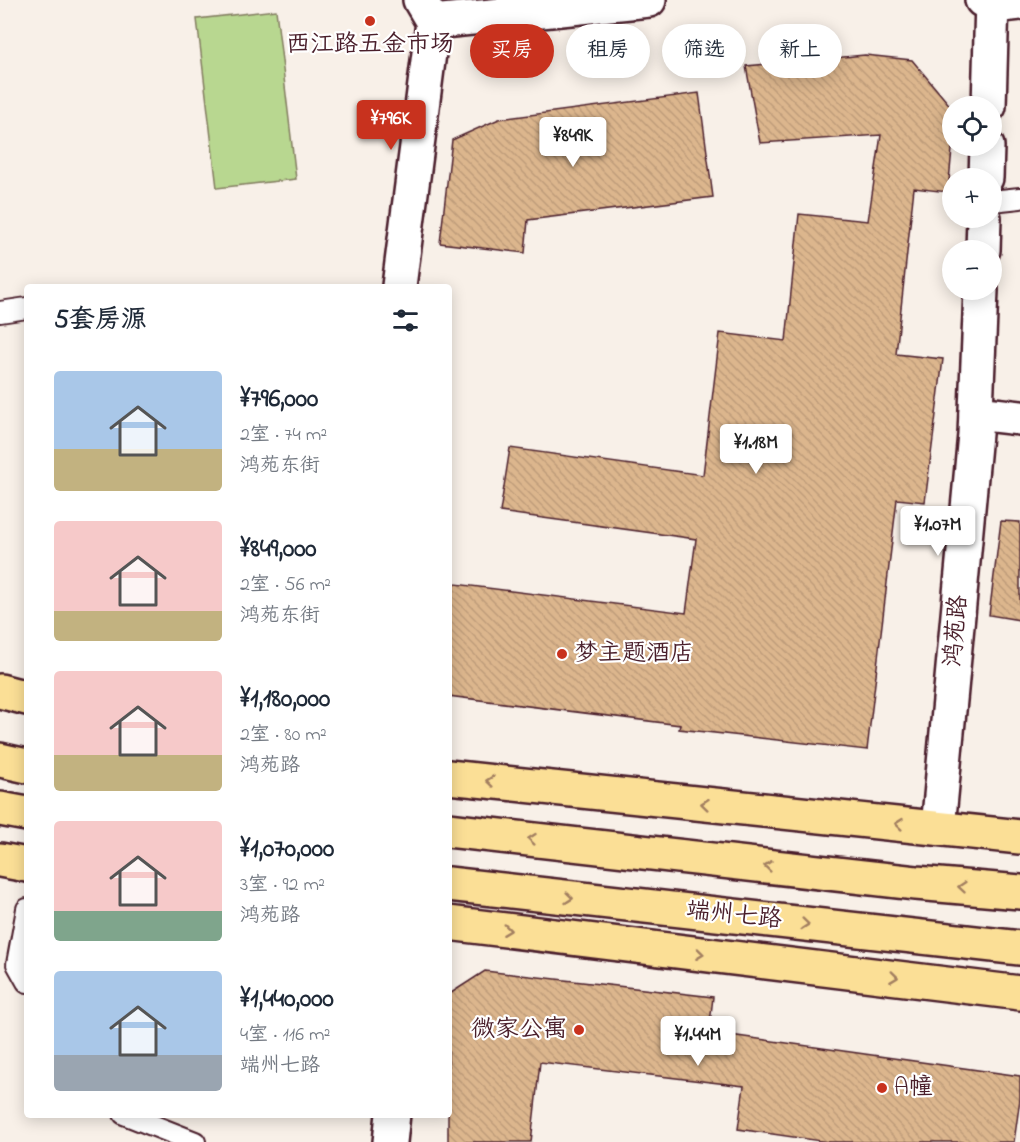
<!DOCTYPE html>
<html lang="zh">
<head>
<meta charset="utf-8">
<style>
	body { margin:0; font-family:"Indie Flower","LXGW WenKai TC",sans-serif; background:#f6f6f7; color:#1f2937; height:100vh; display:flex; flex-direction:column; font-size:22px; white-space:nowrap }
	* { box-sizing:border-box; margin:0 }
	p { font-size:20px; color:#747a83 }
	.icon { flex:none; width:33px; height:33px; fill:none; stroke:currentColor; stroke-width:2; stroke-linecap:round; stroke-linejoin:round }
	.map { position:relative; flex:1; overflow:hidden }
	.drawer { position:absolute; left:24px; top:284px; width:428px; height:834px; display:flex; flex-direction:column; background:#fff; border-radius:6px; box-shadow:0 3px 15px #0003 }
	.drawer>* { flex:none }
	.hud { position:absolute; left:470px; top:24px; width:460px; height:54px; display:flex; gap:12px }
	.fabs { position:absolute; left:942px; top:96px; display:grid; gap:12px }
	.fabs a { display:grid; place-items:center; width:60px; height:60px; border-radius:50%; background:#fff; box-shadow:0 3px 15px #0003; font-size:30px }
	.price { position:absolute; translate:-50% -51px; padding:0 14px; border-radius:6px; background:#fff; color:#222; font-size:20px; line-height:39px; filter:drop-shadow(0 2px 3px #0008) }
	.price::after { content:''; position:absolute; left:50%; top:36px; width:18px; height:14px; margin-left:-9px; background:inherit; clip-path:polygon(0 0,100% 0,50% 100%) }
	.price.selected { background:#c8321e; color:#fff }
	ul { padding:0; list-style:none }
	li { display:flex; align-items:center; gap:18px; height:150px; padding:0 30px }
	li span { display:grid; place-items:center; flex:none; width:168px; height:120px; border-radius:6px; color:#555 }
	li>.icon { margin-inline-start:auto }
	span .icon { width:72px; height:72px; fill:#fffc; stroke-width:1 }
	li b { font-size:26px }
	h2 { display:flex; justify-content:space-between; align-items:center; height:72px; padding:0 30px; font-size:26px }
	.pill { padding:0 21px; border-radius:27px; background:#fff; box-shadow:0 3px 15px #0003; font-size:21px; line-height:54px }
	.pill.selected { background:#c8321e; color:#fff }
	.map>svg:first-child { display:block }
</style>
</head>
<body>
<div class="map">
<svg width="1020" height="1142" viewBox="0 0 1020 1142">
	<defs>
		<pattern id="building-back-hatch" width="6" height="6" patternUnits="userSpaceOnUse" patternTransform="scale(1.5)"><rect width="6" height="6" fill="#dcb68d"/><path d="M-1 5l2 2M0 0l6 6M5-1l2 2" fill="none" stroke="#be9c7a"/></pattern>
	</defs>
	<rect width="100%" height="100%" fill="#f8f0e8"/>
	<filter id="ink" filterUnits="userSpaceOnUse"><feTurbulence type="fractalNoise" baseFrequency=".0167" numOctaves="2"/><feDisplacementMap in="SourceGraphic" scale="12" xChannelSelector="R" yChannelSelector="G"/><feConvolveMatrix kernelMatrix="1 2 1 2 8 2 1 2 1" color-interpolation-filters="sRGB"/></filter>
	<g filter="url(#ink)">
		<path fill="#b8d790" stroke="#817b5e" stroke-width="1.5" d="M276,10l20,169 -79,9 -20,-169z"/>
		<g fill="url(#building-back-hatch)" stroke="#4a1f2b" stroke-width="1.5">
			<path d="M865,55l47,5 40,48v41l-4,43 -34,-4 -18,166 47,5 -18,143 -28,-3 -30,251 -188,-21 1,-4 -232,-29v-113l238,30 10,-74 -196,-27 10,-64 193,27 17,-142 66,8 13,-127 69,7 13,-86 -121,8 -14,-77z"/>
			<path d="M699,93l14,104 -185,23 -3,33 -85,-10 12,-103 47,-21z"/>
			<path d="M1001,521l19,1v98l-31,-5z"/>
			<path d="M485,971l228,26 -4,35 311,44v23l-6,43h-186l-90,-13 6,-43 -204,-24 -9,80h-83v-147z"/>
		</g>
		<g fill="none" stroke-linecap="round" stroke-linejoin="round">
			<defs>
				<g id="lane">
					<path d="M992,201l28,-3"/>
					<path d="M0,312l27,-4"/>
					<path d="M27,909l-10,55 10,18"/>
					<path d="M124,1114l71,28"/>
				</g>
				<g id="street">
					<path d="M982,0l11,6 27,-3"/>
					<path d="M433,22l216,-22"/>
					<path d="M989,106l3,-106"/>
					<path d="M986,178l1,-32"/>
					<path d="M983,250l1,-32"/>
					<path d="M399,286l34,-264 -13,-22"/>
					<path d="M976,413l44,5"/>
					<path d="M938,828l37,-394 6,-144"/>
					<path d="M390,1142l3,-28"/>
				</g>
				<g id="primary">
					<path d="M0,691l27,7"/>
					<path d="M0,760l27,6"/>
					<path d="M448,777l572,60"/>
					<path d="M0,809l27,5"/>
					<path d="M448,830l468,53 104,9"/>
					<path d="M0,860l27,5"/>
					<path d="M448,884l572,64"/>
					<path d="M448,923l572,70"/>
				</g>
			</defs>
			<use href="#lane" stroke="#4a1f2b" stroke-width="24"/>
			<use href="#street" stroke="#4a1f2b" stroke-width="38"/>
			<use href="#primary" stroke="#4a1f2b" stroke-width="38"/>
			<use href="#lane" stroke="#fff" stroke-width="20"/>
			<use href="#street" stroke="#fff" stroke-width="33"/>
			<use href="#primary" stroke="#fbdf96" stroke-width="33"/>
		</g>
		<defs><path id="oneway-chevron" d="M-2-3.5L2.5 0L-2 3.5" fill="none" stroke-width="1.6" stroke-linecap="round" stroke-linejoin="round" transform="scale(1.5)"/></defs>
		<g stroke="#a27f60">
			<use href="#oneway-chevron" transform="translate(490 781) rotate(-174)"/>
			<use href="#oneway-chevron" transform="translate(705 804) rotate(-174)"/>
			<use href="#oneway-chevron" transform="translate(899 824) rotate(-174)"/>
			<use href="#oneway-chevron" transform="translate(532 839) rotate(-174)"/>
			<use href="#oneway-chevron" transform="translate(768 866) rotate(-174)"/>
			<use href="#oneway-chevron" transform="translate(962 887) rotate(-175)"/>
			<use href="#oneway-chevron" transform="translate(569 898) rotate(6)"/>
			<use href="#oneway-chevron" transform="translate(805 924) rotate(6)"/>
			<use href="#oneway-chevron" transform="translate(507 930) rotate(7)"/>
			<use href="#oneway-chevron" transform="translate(700 954) rotate(7)"/>
			<use href="#oneway-chevron" transform="translate(894 977) rotate(7)"/>
		</g>
	</g>
	<g fill="#c8321e" stroke="#fff" stroke-width="2">
		<circle cx="370" cy="21" r="6"/>
		<circle cx="562" cy="654" r="6"/>
		<circle cx="579" cy="1030" r="6"/>
		<circle cx="882" cy="1088" r="6"/>
	</g>
	<g text-anchor="middle" dominant-baseline="central" stroke-width="4.5" stroke-linejoin="round" paint-order="stroke">
		<g font-size="24" fill="#4a1f2b" stroke="#fff" text-anchor="start">
			<text x="370" y="45" text-anchor="middle">西江路五金市场</text>
			<text x="574" y="654">梦主题酒店</text>
			<text x="567" y="1030" text-anchor="end">微家公寓</text>
			<text x="894" y="1088">A幢</text>
		</g>
		<g font-size="24" fill="#4a1f2b" stroke="#fff">
			<text transform="translate(957 631) rotate(-85)">鸿苑路</text>
			<text transform="translate(734 916) rotate(6)">端州七路</text>
		</g>
	</g>
</svg>
<div class="fabs">
<a><svg class="icon" aria-label="locate" viewBox="0 0 24 24"><circle cx="12" cy="12" r="6"/><path d="M12 2v4M12 18v4M2 12h4M18 12h4"/></svg></a>
<a>+</a>
<a>−</a>
</div>
<b class="price selected" style="left:391px;top:151px">¥796K</b>
<b class="price" style="left:573px;top:168px">¥849K</b>
<b class="price" style="left:756px;top:475px">¥1.18M</b>
<b class="price" style="left:938px;top:557px">¥1.07M</b>
<b class="price" style="left:698px;top:1067px">¥1.44M</b>
<div class="hud">
<a class="pill selected">买房</a>
<a class="pill">租房</a>
<a class="pill">筛选</a>
<a class="pill">新上</a>
</div>
<section class="drawer">
<h2>5套房源<svg class="icon" aria-label="filters" viewBox="0 0 24 24"><path d="M4 7h16M4 17h16"/><circle cx="9" cy="7" r="2"/><circle cx="15" cy="17" r="2"/></svg></h2>
<ul>
<li><span style="background:linear-gradient(#a9c7e8 65%,#c2b280 0)"><svg class="icon" aria-label="home" viewBox="0 0 24 24"><path d="M3 11l9-7 9 7M6 9v11h12V9"/></svg></span><div><b>¥796,000</b><p>2室 · 74 m²</p><p>鸿苑东街</p></div></li>
<li><span style="background:linear-gradient(#f6c9c9 75%,#c2b280 0)"><svg class="icon" aria-label="home" viewBox="0 0 24 24"><path d="M3 11l9-7 9 7M6 9v11h12V9"/></svg></span><div><b>¥849,000</b><p>2室 · 56 m²</p><p>鸿苑东街</p></div></li>
<li><span style="background:linear-gradient(#f6c9c9 70%,#c2b280 0)"><svg class="icon" aria-label="home" viewBox="0 0 24 24"><path d="M3 11l9-7 9 7M6 9v11h12V9"/></svg></span><div><b>¥1,180,000</b><p>2室 · 80 m²</p><p>鸿苑路</p></div></li>
<li><span style="background:linear-gradient(#f6c9c9 75%,#7fa58c 0)"><svg class="icon" aria-label="home" viewBox="0 0 24 24"><path d="M3 11l9-7 9 7M6 9v11h12V9"/></svg></span><div><b>¥1,070,000</b><p>3室 · 92 m²</p><p>鸿苑路</p></div></li>
<li><span style="background:linear-gradient(#a9c7e8 70%,#9aa5b1 0)"><svg class="icon" aria-label="home" viewBox="0 0 24 24"><path d="M3 11l9-7 9 7M6 9v11h12V9"/></svg></span><div><b>¥1,440,000</b><p>4室 · 116 m²</p><p>端州七路</p></div></li>
</ul>
</section>
</div>
</body>
</html>
